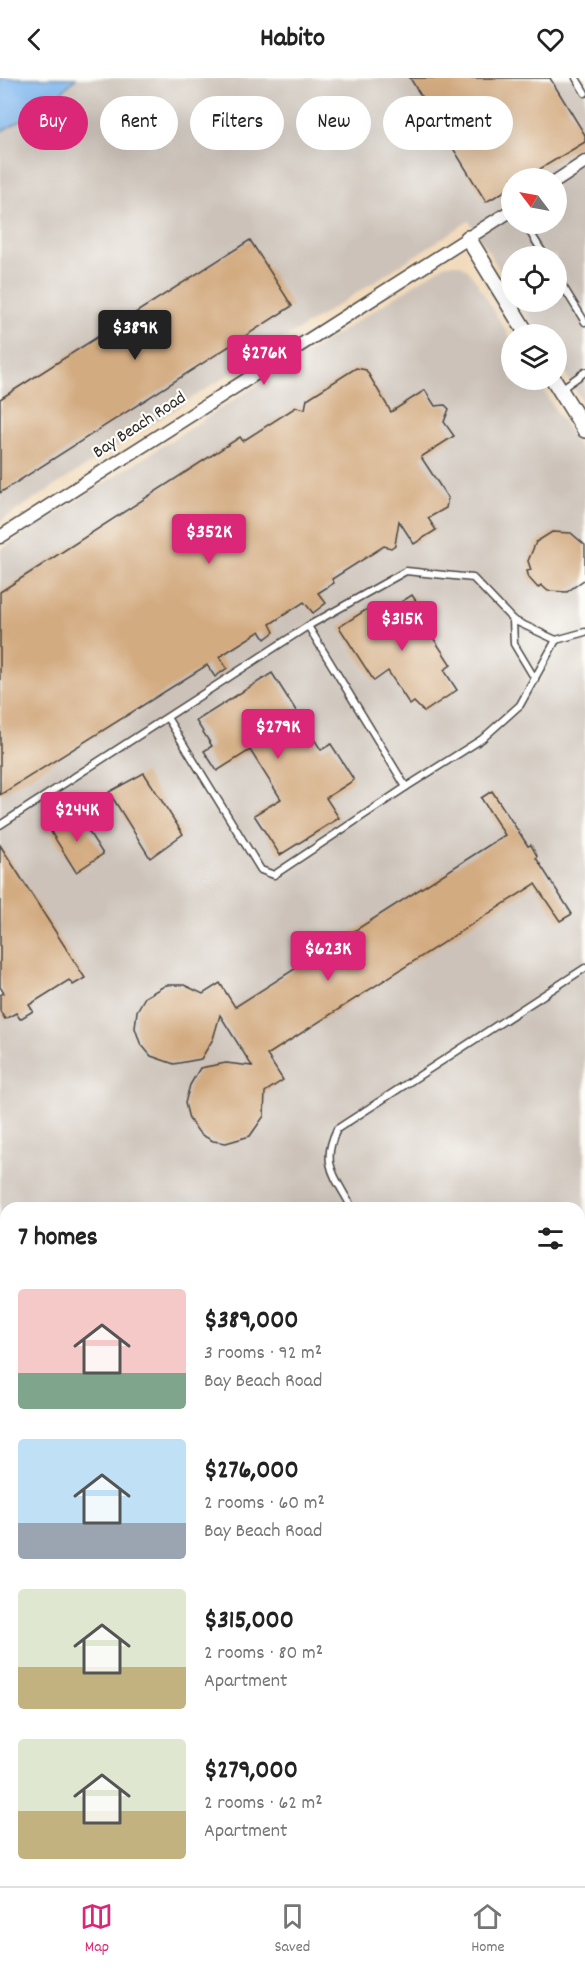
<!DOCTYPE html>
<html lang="en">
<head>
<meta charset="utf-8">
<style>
	body { margin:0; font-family:Dekko,sans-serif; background:#f2f2f2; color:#222; height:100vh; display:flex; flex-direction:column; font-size:22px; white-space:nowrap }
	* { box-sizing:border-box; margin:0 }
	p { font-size:20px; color:#767676 }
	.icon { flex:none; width:33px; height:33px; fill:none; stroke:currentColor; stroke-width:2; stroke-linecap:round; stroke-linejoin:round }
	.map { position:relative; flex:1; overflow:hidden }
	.sheet { position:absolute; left:0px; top:1124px; width:585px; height:686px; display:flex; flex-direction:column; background:#fff; border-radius:18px 18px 0 0; box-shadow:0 6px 24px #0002 }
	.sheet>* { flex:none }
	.banner { position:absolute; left:18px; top:18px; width:549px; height:54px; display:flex; gap:12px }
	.needle { width:39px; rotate:302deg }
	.controls { position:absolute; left:501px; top:90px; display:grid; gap:12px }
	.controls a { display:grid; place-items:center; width:66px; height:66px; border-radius:50%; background:#fff; box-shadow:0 6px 24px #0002; font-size:30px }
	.price { position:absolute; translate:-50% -51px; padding:0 14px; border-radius:6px; background:#db2777; color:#fff; font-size:20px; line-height:39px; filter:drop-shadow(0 2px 3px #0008) }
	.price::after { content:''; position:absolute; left:50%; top:36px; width:18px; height:14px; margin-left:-9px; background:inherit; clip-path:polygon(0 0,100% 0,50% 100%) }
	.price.on { background:#222; color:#fff }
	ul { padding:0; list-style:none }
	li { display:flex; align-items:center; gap:18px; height:150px; padding:0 18px }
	li span { display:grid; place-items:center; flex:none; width:168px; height:120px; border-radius:6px; color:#555 }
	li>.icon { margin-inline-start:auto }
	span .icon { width:72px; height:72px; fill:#fffc; stroke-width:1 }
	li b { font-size:26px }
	h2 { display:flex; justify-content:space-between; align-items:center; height:72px; padding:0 18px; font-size:26px }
	.pill { padding:0 21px; border-radius:27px; background:#fff; box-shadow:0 6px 24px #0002; font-size:21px; line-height:54px }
	.pill.on { background:#db2777; color:#fff }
	header { display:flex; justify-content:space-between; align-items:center; height:78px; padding:0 18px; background:#fff; font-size:27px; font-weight:700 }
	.tab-bar { display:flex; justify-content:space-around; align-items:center; height:84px; border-top:2px solid #e0e0e0; background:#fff; font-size:16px; color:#767676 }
	.tab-bar a { display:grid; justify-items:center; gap:3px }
	.tab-bar .on { color:#db2777 }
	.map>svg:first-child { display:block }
</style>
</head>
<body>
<header><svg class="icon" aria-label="back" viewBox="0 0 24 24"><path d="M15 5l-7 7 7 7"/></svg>Habito<svg class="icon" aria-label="heart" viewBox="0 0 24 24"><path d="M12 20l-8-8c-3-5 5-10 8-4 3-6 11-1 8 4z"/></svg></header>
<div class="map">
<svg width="585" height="1808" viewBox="0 0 585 1808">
	<rect width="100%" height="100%" fill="#fdfcf7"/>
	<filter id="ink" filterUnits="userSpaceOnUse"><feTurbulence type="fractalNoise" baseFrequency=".0167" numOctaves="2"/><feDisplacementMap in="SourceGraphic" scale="12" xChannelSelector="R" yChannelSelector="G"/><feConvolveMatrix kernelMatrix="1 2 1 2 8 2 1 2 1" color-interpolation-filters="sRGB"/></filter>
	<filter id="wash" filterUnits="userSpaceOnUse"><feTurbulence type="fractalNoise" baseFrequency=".008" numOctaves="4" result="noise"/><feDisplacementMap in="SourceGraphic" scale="24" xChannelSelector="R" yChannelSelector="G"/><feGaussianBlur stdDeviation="1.35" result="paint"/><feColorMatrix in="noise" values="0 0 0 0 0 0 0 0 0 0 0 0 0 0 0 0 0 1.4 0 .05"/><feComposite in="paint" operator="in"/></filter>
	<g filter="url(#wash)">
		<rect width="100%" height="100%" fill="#f2dbbc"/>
		<g fill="#ccc2b9" fill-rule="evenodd">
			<path d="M76,0h509v328l-28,-46 -1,-26h-16l-20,-32h36v-46h-44l-1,32 -42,-67 -469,300v-389l47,-26zM512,100h44v46h-44z"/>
			<path d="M446,186h14l11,9 40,66 1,41h25l48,77v789l-6,3v-41h-573v99l-6,4v-761z"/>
			<path d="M585,1620v188h-274l7,-5h261v-179z"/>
		</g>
		<path fill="#7ed599" stroke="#548062" stroke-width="1.5" d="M6,1229v470l-6,3v-469z"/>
		<g fill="#7fb8f0" stroke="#55728e" stroke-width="1.5">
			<path d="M0,0h76l-29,28 -47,26z"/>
			<path d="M585,1172v302l-6,5v-304z"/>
			<path d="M6,1416v254l-6,3v-253z"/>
			<path d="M6,1699v104h83l-11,5h-78v-106z"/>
		</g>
		<g id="blocks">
			<g fill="#d3ab81">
				<path d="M410,0h140l35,57v7l-60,36h-13v9l-26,15z"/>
				<path d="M250,162l42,66 -292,187v-94z"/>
				<path d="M356,290l10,2 25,42 34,-22 10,16 10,-1 4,4 -5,13 10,14 -33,21 27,41 -2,10 -18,10 8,12 -22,14 -15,-23 -4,24 -4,3 -7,-2 -52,33 2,4 -16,10 8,10 -13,10 -9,-11 -34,22 4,8 -9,7 -5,-8 -41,26 8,11 -12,9 -8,-12 -207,130v-203l240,-155 3,4 53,-34 9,2 2,-10z"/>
				<path d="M552,454l19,1 14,12v34l-18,13 -19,-1 -7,-6 -3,3 -9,-10 -2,-7 4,-1 -3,-9 8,-19z"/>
				<path d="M412,517l23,35 -5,3 21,32 -7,5 13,20 -33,22 -10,-10 -4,3 -22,-34 -14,10 -35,-54 33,-21 7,10z"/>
				<path d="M272,595l49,77 10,-6 23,36 -28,18 13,20 -59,37 -26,-40 27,-16 -31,-49 -33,21 -13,-20 8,-5 -16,-25z"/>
				<path d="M144,695l39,61 -33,24 -41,-66z"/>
				<path d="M492,713l36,55 3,-1 6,11 -1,2 36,56 -12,7 -25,-37 -268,171 16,25 -18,12 -1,24 -14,20 -24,7 -13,-2 -13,-7 -11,-15 -4,-16 5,-18 10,-17 26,-5 26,3 -32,-51 -7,24 -12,20 -27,5 -23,-8 -11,-13 -5,-15 2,-17 8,-14 21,-12h18l19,9 17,-11 15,24 270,-172 -24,-37z"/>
				<path d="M78,737l25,39 -27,18 -25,-40z"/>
				<path d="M0,767l85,133 -12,7 -4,-5 -40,25 4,6 -13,8 -4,-6 -11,6 -5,-8v-16l4,-2 -4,-6z"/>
			</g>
		</g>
	</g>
	<g filter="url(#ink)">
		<use href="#blocks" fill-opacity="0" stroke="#494541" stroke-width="1.5"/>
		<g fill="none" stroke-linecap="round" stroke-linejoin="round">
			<defs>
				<g id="service">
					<path d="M576,0l9,15"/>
					<path d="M525,146l20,32"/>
					<path d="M556,197l29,47"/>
					<path d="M561,311l24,-17"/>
					<path d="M513,542l1,24 21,35"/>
					<path d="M168,641l93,151 13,5 132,-88 -98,-161"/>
					<path d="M406,709l76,-48 38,-34 36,-65"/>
					<path d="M0,747l308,-199 98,-55 67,7 40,42 43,20 29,-8"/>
					<path d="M352,1130c-17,-32 -32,-44 -15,-79l248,-161"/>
					<path d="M579,1162l6,-3"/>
					<path d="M579,1762l6,-5"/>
					<path d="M526,1808l5,-5"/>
				</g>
				<g id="minor">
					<path d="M556,103l29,-19"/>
					<path d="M0,459l512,-327"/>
				</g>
				<g id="tertiary">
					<path d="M468,160l59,96"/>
					<path d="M554,302l31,50"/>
				</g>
				<g id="motorway">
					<path d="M579,1555l6,-5"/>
					<path d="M579,1584l6,-5"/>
					<path d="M211,1808l7,-5"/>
					<path d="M251,1808l8,-5"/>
				</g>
			</defs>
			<use href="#service" stroke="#494541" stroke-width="9"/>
			<use href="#minor" stroke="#494541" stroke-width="15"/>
			<use href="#tertiary" stroke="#494541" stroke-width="18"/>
			<use href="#motorway" stroke="#494541" stroke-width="24"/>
			<use href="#service" stroke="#fff" stroke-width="6"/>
			<use href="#minor" stroke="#fff" stroke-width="12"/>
			<use href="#tertiary" stroke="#fff" stroke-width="15"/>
			<use href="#motorway" stroke="#fff" stroke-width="21"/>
		</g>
	</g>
	<g text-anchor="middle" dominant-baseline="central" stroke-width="4.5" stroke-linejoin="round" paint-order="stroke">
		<g font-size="18" fill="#2b2b2b" stroke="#fdfcf7">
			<text transform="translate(140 348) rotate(-33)">Bay Beach Road</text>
		</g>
	</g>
</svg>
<div class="controls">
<a><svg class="needle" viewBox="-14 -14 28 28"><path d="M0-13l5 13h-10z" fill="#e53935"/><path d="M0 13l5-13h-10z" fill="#767676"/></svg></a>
<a><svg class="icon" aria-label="locate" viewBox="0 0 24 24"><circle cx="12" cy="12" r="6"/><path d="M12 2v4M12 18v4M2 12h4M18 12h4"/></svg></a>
<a><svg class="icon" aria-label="layers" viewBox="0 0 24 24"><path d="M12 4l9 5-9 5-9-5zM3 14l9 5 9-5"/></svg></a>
</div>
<b class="price on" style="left:135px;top:283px">$389K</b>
<b class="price" style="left:264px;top:308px">$276K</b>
<b class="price" style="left:209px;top:487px">$352K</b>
<b class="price" style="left:402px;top:574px">$315K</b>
<b class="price" style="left:278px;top:682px">$279K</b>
<b class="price" style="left:77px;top:765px">$244K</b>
<b class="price" style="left:328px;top:904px">$623K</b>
<div class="banner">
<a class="pill on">Buy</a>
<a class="pill">Rent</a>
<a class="pill">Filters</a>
<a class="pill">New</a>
<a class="pill">Apartment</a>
</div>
<section class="sheet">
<h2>7 homes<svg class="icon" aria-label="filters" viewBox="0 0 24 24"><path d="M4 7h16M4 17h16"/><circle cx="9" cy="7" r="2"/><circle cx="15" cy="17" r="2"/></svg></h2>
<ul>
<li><span style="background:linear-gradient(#f6c9c9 70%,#7fa58c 0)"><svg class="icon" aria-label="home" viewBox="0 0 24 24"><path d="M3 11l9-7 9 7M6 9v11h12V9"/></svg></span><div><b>$389,000</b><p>3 rooms · 92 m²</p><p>Bay Beach Road</p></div></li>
<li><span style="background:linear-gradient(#bfe0f5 70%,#9aa5b1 0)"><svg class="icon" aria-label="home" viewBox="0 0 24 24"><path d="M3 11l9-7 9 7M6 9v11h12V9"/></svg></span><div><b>$276,000</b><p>2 rooms · 60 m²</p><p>Bay Beach Road</p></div></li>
<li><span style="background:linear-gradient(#dfe7d0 65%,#c2b280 0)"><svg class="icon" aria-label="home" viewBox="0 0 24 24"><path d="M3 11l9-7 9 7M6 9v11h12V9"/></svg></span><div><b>$315,000</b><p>2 rooms · 80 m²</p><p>Apartment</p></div></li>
<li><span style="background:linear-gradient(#dfe7d0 60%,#c2b280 0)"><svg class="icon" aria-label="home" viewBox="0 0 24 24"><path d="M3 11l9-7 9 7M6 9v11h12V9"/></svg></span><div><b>$279,000</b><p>2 rooms · 62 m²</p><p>Apartment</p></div></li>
</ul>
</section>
</div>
<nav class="tab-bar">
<a class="on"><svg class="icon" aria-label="map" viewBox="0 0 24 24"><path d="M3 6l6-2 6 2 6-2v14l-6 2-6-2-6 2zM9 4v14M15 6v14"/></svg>Map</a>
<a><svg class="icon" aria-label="saved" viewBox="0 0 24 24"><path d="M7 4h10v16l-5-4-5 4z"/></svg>Saved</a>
<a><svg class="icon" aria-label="home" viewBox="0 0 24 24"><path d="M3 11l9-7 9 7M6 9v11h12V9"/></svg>Home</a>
</nav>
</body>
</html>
